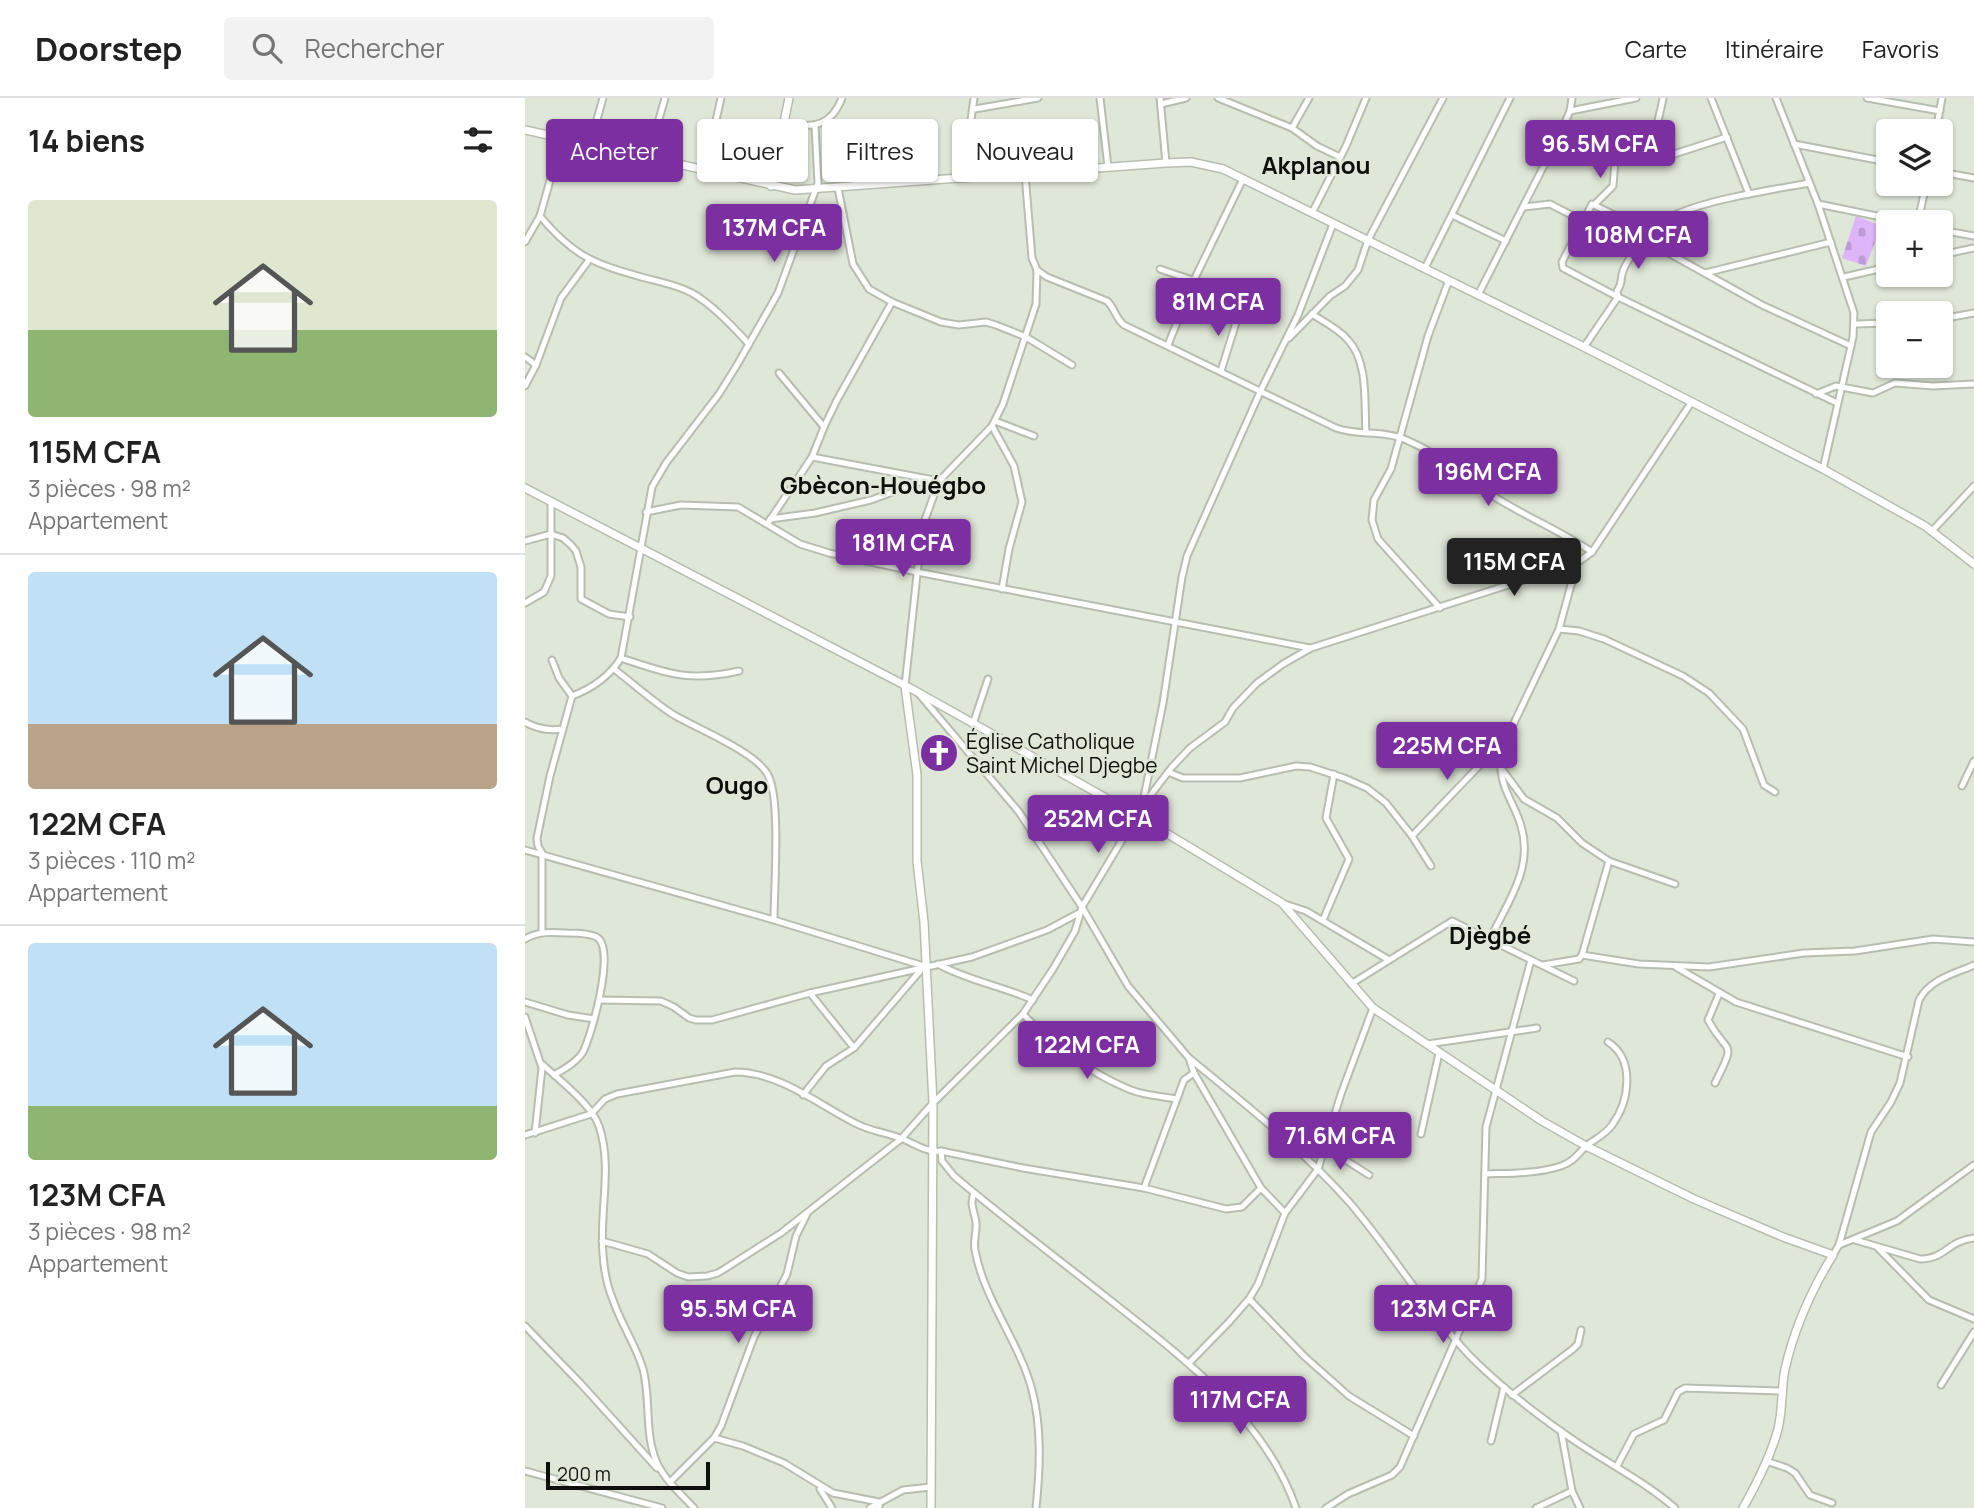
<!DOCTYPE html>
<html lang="fr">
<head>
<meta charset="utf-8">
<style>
	body { margin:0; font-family:Manrope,sans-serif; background:#f2f2f2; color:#222; height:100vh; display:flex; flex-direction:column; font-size:26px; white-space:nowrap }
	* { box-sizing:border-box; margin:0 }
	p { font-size:23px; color:#767676 }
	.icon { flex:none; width:38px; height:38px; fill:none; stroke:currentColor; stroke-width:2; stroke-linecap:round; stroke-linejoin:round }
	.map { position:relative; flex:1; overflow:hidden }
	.sheet { display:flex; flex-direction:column; background:#fff; width:525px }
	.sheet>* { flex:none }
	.hud { position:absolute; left:21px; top:21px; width:665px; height:63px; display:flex; gap:14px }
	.fabs { position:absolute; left:1351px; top:21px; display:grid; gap:14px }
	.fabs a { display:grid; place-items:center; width:77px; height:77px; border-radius:7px; background:#fff; box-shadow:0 2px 5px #0004; font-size:35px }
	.scale { position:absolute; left:21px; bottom:18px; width:164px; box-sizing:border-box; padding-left:7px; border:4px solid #0d100a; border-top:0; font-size:19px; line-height:24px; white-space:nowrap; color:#0d100a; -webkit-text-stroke:5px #dfe7d8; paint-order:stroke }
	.price { position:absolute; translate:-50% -60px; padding:0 16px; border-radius:7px; background:#7b2fa1; color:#fff; font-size:23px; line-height:46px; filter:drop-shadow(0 2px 4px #0008) }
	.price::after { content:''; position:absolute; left:50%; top:42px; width:21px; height:16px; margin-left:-10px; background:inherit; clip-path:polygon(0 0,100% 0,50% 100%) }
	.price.on { background:#222; color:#fff }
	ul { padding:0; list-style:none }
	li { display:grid; align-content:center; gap:14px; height:371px; padding:0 28px }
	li+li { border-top:2px solid #e0e0e0 }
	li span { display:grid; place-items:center; height:217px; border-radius:7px; color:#555 }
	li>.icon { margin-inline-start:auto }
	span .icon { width:126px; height:126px; fill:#fffc; stroke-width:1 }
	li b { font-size:30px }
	h2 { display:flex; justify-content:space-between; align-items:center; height:84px; padding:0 28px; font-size:30px }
	.pill { padding:0 24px; border-radius:7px; background:#fff; box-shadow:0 2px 5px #0004; font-size:24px; line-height:63px }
	.pill.on { background:#7b2fa1; color:#fff }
	header { display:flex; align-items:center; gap:42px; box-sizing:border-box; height:98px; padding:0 35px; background:#fff; border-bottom:2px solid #e0e0e0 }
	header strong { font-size:33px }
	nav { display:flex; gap:38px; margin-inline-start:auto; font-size:24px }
	.search { width:490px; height:63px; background:#f2f2f2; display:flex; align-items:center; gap:18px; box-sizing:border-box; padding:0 24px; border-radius:7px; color:#767676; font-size:26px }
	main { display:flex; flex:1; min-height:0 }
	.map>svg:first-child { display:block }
</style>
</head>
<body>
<header>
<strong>Doorstep</strong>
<div class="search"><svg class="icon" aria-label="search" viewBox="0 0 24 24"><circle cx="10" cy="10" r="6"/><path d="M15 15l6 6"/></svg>Rechercher</div>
<nav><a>Carte</a><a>Itinéraire</a><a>Favoris</a></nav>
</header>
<main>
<section class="sheet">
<h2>14 biens<svg class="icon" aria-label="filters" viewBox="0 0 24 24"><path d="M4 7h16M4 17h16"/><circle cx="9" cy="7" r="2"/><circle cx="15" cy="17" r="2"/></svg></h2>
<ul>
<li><span style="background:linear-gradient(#dfe7d0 60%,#8fb573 0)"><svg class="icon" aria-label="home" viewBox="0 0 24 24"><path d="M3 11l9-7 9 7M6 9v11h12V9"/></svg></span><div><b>115M CFA</b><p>3 pièces · 98 m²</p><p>Appartement</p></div></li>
<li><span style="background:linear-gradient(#bfe0f5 70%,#b9a48a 0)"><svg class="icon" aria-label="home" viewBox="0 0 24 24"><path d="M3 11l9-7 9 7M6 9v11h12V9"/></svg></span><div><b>122M CFA</b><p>3 pièces · 110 m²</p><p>Appartement</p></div></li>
<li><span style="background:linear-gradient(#bfe0f5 75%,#8fb573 0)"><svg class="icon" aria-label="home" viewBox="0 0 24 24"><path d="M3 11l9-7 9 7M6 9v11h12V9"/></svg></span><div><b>123M CFA</b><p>3 pièces · 98 m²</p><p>Appartement</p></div></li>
</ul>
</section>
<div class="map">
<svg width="1449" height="1410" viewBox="0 0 1449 1410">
	<defs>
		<pattern id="cemetery-stones" width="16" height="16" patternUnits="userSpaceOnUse" patternTransform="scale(1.75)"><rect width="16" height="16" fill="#deb5f9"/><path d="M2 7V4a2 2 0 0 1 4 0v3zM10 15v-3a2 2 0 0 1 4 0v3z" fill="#bd9bd4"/></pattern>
	</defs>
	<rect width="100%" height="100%" fill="#dfe7d8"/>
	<path fill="url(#cemetery-stones)" d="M1331,118l25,10 -15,40 -24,-8z"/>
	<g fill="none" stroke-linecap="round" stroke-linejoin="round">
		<defs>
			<g id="minor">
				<path d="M575,0l8,69"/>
				<path d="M635,0l6,65"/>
				<path d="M693,0l74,30 25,18 23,11"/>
				<path d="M1186,0l38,96"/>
				<path d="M1251,0l42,106 36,109 -1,24 -30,132"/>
				<path d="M1342,0l73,13"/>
				<path d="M636,6l25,-6"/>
				<path d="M450,11l63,-11"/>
				<path d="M1045,13l66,-13"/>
				<path d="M259,27c28,1 46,4 58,-27"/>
				<path d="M767,30l17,-30"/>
				<path d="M1411,33l6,-33"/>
				<path d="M1035,36l35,21 25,3 51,-3 56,-18"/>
				<path d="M65,46l13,-46"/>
				<path d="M1269,46l94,18"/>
				<path d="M1137,56c-12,-19 -2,-36 1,-56"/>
				<path d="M123,60l17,-60"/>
				<path d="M180,72l16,-72"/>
				<path d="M1416,74l33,6"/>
				<path d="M438,80l11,-80"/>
				<path d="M368,84l10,-50"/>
				<path d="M313,90l15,76 16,25 23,13 49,20 18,3 27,-3 10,3 30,12 46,28"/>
				<path d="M1070,106l18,-18 2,-25 -2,-5"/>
				<path d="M1293,106l88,18"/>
				<path d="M999,109l26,-3 33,17"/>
				<path d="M787,115l34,-67 20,-48"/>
				<path d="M927,117l54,26"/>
				<path d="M15,118c34,41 55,48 105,62 16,4 32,7 47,15 21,12 41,34 57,51"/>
				<path d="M1393,124l8,-38"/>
				<path d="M1416,132l33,6"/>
				<path d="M1124,134l-57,-28 -30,58 1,6 55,29 219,106"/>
				<path d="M1120,142l117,65 89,41"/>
				<path d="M0,144l15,-26 22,-78"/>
				<path d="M1416,157l33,-7"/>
				<path d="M900,170l85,-170"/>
				<path d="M635,171c26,10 55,15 76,33l3,11 -18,58"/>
				<path d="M512,172l10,7 60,24c8,7 8,17 17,24l212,103c22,8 46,2 68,11 39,16 60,39 94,60 31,19 64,33 94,53"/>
				<path d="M1180,175l126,-31"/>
				<path d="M1319,179l44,-10"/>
				<path d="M953,197l82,-161 10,-23 2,-13"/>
				<path d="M787,216c12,8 27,15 36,26 21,22 16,65 18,93"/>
				<path d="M1416,221l33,-6"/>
				<path d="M1330,226l33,-1"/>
				<path d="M764,240l41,-42 15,-10 13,-16 10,-30 75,-142"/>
				<path d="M643,247l25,-63 50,-103"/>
				<path d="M1059,249l34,-50 -1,-6c6,-8 3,-12 6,-20 5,-14 19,-29 28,-40 22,-28 122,-41 158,-48"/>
				<path d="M0,259l11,8"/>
				<path d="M254,275l45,54"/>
				<path d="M0,288l11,-21 25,-67 28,-38"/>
				<path d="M1291,296l20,-8 37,7 22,-10 38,3 41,-2"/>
				<path d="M470,323l39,15"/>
				<path d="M467,328l22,40 8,36 -13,47 -7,40"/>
				<path d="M287,359l127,24"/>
				<path d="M121,414l35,-7 57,2 62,37 29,9 88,19 393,76"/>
				<path d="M245,421l45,-6 56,-13 57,-21"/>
				<path d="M243,425l44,-66 12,-30 13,-27 55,-98"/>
				<path d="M1407,433l42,-45"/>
				<path d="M0,443l26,-7 12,4 8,7 5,6 5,16v32l28,15 21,3"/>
				<path d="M1052,465l-18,66 -58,121v18l23,31 33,19 25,25 27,18 66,23"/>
				<path d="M0,505l19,-11 7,-16v-73"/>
				<path d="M915,510l-62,-69 -6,-19 2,-20 17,-31 37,-133 21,-56"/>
				<path d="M1034,531l20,2 25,8 79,37 26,17 34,36 21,56 11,7"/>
				<path d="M96,560c48,16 68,24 118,13"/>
				<path d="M27,562l7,18 13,18c21,-8 37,-19 49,-38l31,-171 14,-24 53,-69 18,-29 41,-72 40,-110 -3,-57"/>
				<path d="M89,571c20,15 39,33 60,46 24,14 82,37 94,60 13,23 6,114 6,145"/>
				<path d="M380,588l17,-158 17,-47 53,-55 11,-22 33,-100 1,-34 -5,-12 -7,-84"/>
				<path d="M394,596l100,118 63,95 46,79 61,72 5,15 67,115 24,25"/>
				<path d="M0,624c12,7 23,9 37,7"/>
				<path d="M448,626l15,-45"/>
				<path d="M643,674l15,6h57l56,-12 14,1 34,11 23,10 19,15 26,33 19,30"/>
				<path d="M1437,688l12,-25"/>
				<path d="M618,704l20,-99 19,-126 5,-21 74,-166 37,-75 35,-91"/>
				<path d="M887,738l69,-72 20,-14"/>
				<path d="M0,752l249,70 153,47"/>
				<path d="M757,805l24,8 83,49"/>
				<path d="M798,822l26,-61 -23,-41 8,-44"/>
				<path d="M17,834v-79l-4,-7 -1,-8 13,-62 22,-80"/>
				<path d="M0,841c13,-8 27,-7 42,-6 8,0 24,0 31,5 17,14 -6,96 -15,114 -6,10 -19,17 -29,23"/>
				<path d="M965,841c17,-36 44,-71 31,-113 -5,-19 -19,-36 -20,-57"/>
				<path d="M1057,857l57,9 70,3 95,-14 51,-2 78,-12 41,3"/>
				<path d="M413,866c28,16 64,22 95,36"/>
				<path d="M1018,867l36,-6 3,-4 27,-94"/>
				<path d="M1151,869l60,35 172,55"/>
				<path d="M826,886l101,-63 122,60"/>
				<path d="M285,895l44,55"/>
				<path d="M74,902l62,1 13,6 15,11 7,2h16l98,-27 162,-36 75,-27 32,-17"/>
				<path d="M0,904l43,13 26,4"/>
				<path d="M498,916c27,29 64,57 101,73 16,8 35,9 53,12"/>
				<path d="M0,919l17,51 -7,65"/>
				<path d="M903,946l109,-16"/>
				<path d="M664,960c56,46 113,91 161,145 42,49 77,108 121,154 32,32 70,61 107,86 33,22 67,39 97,65"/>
				<path d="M17,966c17,16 50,41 57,62 14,41 0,86 4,128 1,15 4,32 10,46 8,24 23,45 30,69 8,30 1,65 14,94 8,17 24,31 37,45"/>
				<path d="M1190,985c23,-45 12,-27 -7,-63l11,-26"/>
				<path d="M278,997l23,-29 28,-18 66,-77"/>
				<path d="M896,1036l18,-81"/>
				<path d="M0,1037l66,-21 14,-15 12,-5 118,-22c45,0 85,34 124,53 13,6 28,8 41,13 14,5 26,15 41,13l82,17 121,20 82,21 16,-2 19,-19"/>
				<path d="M800,1049l44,28"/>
				<path d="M416,1053l1,10 12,15c51,43 104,83 156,124 72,57 155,118 186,208"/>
				<path d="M960,1076c24,-1 52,0 76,-8 12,-4 17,-12 25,-20 9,-7 19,-11 26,-21 17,-23 24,-65 -4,-83"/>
				<path d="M619,1090l40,-108 10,-7"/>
				<path d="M449,1095c-5,13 1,18 2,30 1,9 -3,18 -1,27 9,50 44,91 57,140 10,38 8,79 4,118"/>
				<path d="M1330,1142l65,19c26,0 27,-18 54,-21"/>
				<path d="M77,1143l46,13 29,19 11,4 19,-1 11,-3 63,-40 120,-94 32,-36 90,-89 30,-45 22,-38 7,-24 61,-102 29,-38 18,-19 35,-26 8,-14 24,-25 26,-19 28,-16 266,-85 15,-11 99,-149"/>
				<path d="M1314,1147l58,-24 77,-56"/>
				<path d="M1353,1150l51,52 45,19"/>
				<path d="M1308,1157l6,-10 32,-113 20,-30 9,-19 19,-83c11,-21 35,-26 55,-35"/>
				<path d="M724,1201l56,58 44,39 65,40"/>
				<path d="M0,1228l57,59 75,83"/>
				<path d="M664,1265l40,-41 20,-23 9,-15 27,-71 33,-44 23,-75 32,-86"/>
				<path d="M1416,1287l33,-53"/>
				<path d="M987,1297l61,-46 5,-5 3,-14"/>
				<path d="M1036,1333l11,60 8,17"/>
				<path d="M189,1340l29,8 41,17 49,30 46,9v6"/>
				<path d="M966,1343l13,-54"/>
				<path d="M1241,1363l21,7 8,5 15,22 22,8"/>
				<path d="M1092,1368l17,-32 30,-14 14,-28 7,-4 97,3"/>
				<path d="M0,1373l137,37"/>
				<path d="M145,1384l44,-44 7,-12 33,-89 33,-63 9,-38 11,-22"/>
				<path d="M295,1391l12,19"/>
				<path d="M345,1410l33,-18 28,-3"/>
				<path d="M801,1410l22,-14 44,-19 8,-8 82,-188 4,-152 45,-167"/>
				<path d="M1011,1410l36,-17"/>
			</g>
			<g id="tertiary">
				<path d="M0,32l270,60 371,-27 25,-1 32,7 361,178 239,122 102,57 49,38"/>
				<path d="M246,88l18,-88"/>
				<path d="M0,390l387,201 226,127 144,87 91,105 169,113 44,25 108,53 89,38 50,18c-21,34 -39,75 -48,114 -4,20 -2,40 -7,60 -7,27 -21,54 -35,79"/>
				<path d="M380,588l12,89v86l7,61 9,181 -2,405"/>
			</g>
		</defs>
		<use href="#minor" stroke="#b7beaf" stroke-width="9"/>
		<use href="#tertiary" stroke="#b7beaf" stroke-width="10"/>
		<use href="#minor" stroke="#fff" stroke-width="5"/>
		<use href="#tertiary" stroke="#fff" stroke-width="7"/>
	</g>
	<defs>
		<symbol id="church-disc" viewBox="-11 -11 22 22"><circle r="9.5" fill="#7b2fa1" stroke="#dfe7d8"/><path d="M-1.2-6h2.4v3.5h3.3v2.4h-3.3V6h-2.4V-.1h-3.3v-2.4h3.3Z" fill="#fff"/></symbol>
	</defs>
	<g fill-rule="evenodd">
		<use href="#church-disc" x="392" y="633" width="44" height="44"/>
	</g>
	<g text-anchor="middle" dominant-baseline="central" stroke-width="5" stroke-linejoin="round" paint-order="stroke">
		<g font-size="21" fill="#0d100a" stroke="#dfe7d8" text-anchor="start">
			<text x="441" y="643">Église Catholique<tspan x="441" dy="24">Saint Michel Djegbe</tspan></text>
		</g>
		<g font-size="24" font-weight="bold" fill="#0d100a" stroke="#dfe7d8">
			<text x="791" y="66">Akplanou</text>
			<text x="358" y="386">Gbècon-Houégbo</text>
			<text x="212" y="686">Ougo</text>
			<text x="965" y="836">Djègbé</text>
		</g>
	</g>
</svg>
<div class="fabs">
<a><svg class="icon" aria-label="layers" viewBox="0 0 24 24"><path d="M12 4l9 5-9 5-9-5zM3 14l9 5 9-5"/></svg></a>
<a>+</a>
<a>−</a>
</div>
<div class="scale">200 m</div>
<b class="price" style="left:1075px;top:82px">96.5M CFA</b>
<b class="price" style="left:249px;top:166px">137M CFA</b>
<b class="price" style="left:1113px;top:173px">108M CFA</b>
<b class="price" style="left:693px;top:240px">81M CFA</b>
<b class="price" style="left:963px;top:410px">196M CFA</b>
<b class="price" style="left:378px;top:481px">181M CFA</b>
<b class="price on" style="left:989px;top:500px">115M CFA</b>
<b class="price" style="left:922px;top:684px">225M CFA</b>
<b class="price" style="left:573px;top:757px">252M CFA</b>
<b class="price" style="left:562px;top:983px">122M CFA</b>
<b class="price" style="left:815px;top:1074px">71.6M CFA</b>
<b class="price" style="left:213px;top:1247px">95.5M CFA</b>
<b class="price" style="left:918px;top:1247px">123M CFA</b>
<b class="price" style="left:715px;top:1338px">117M CFA</b>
<div class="hud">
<a class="pill on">Acheter</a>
<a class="pill">Louer</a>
<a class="pill">Filtres</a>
<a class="pill">Nouveau</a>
</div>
</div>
</main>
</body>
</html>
